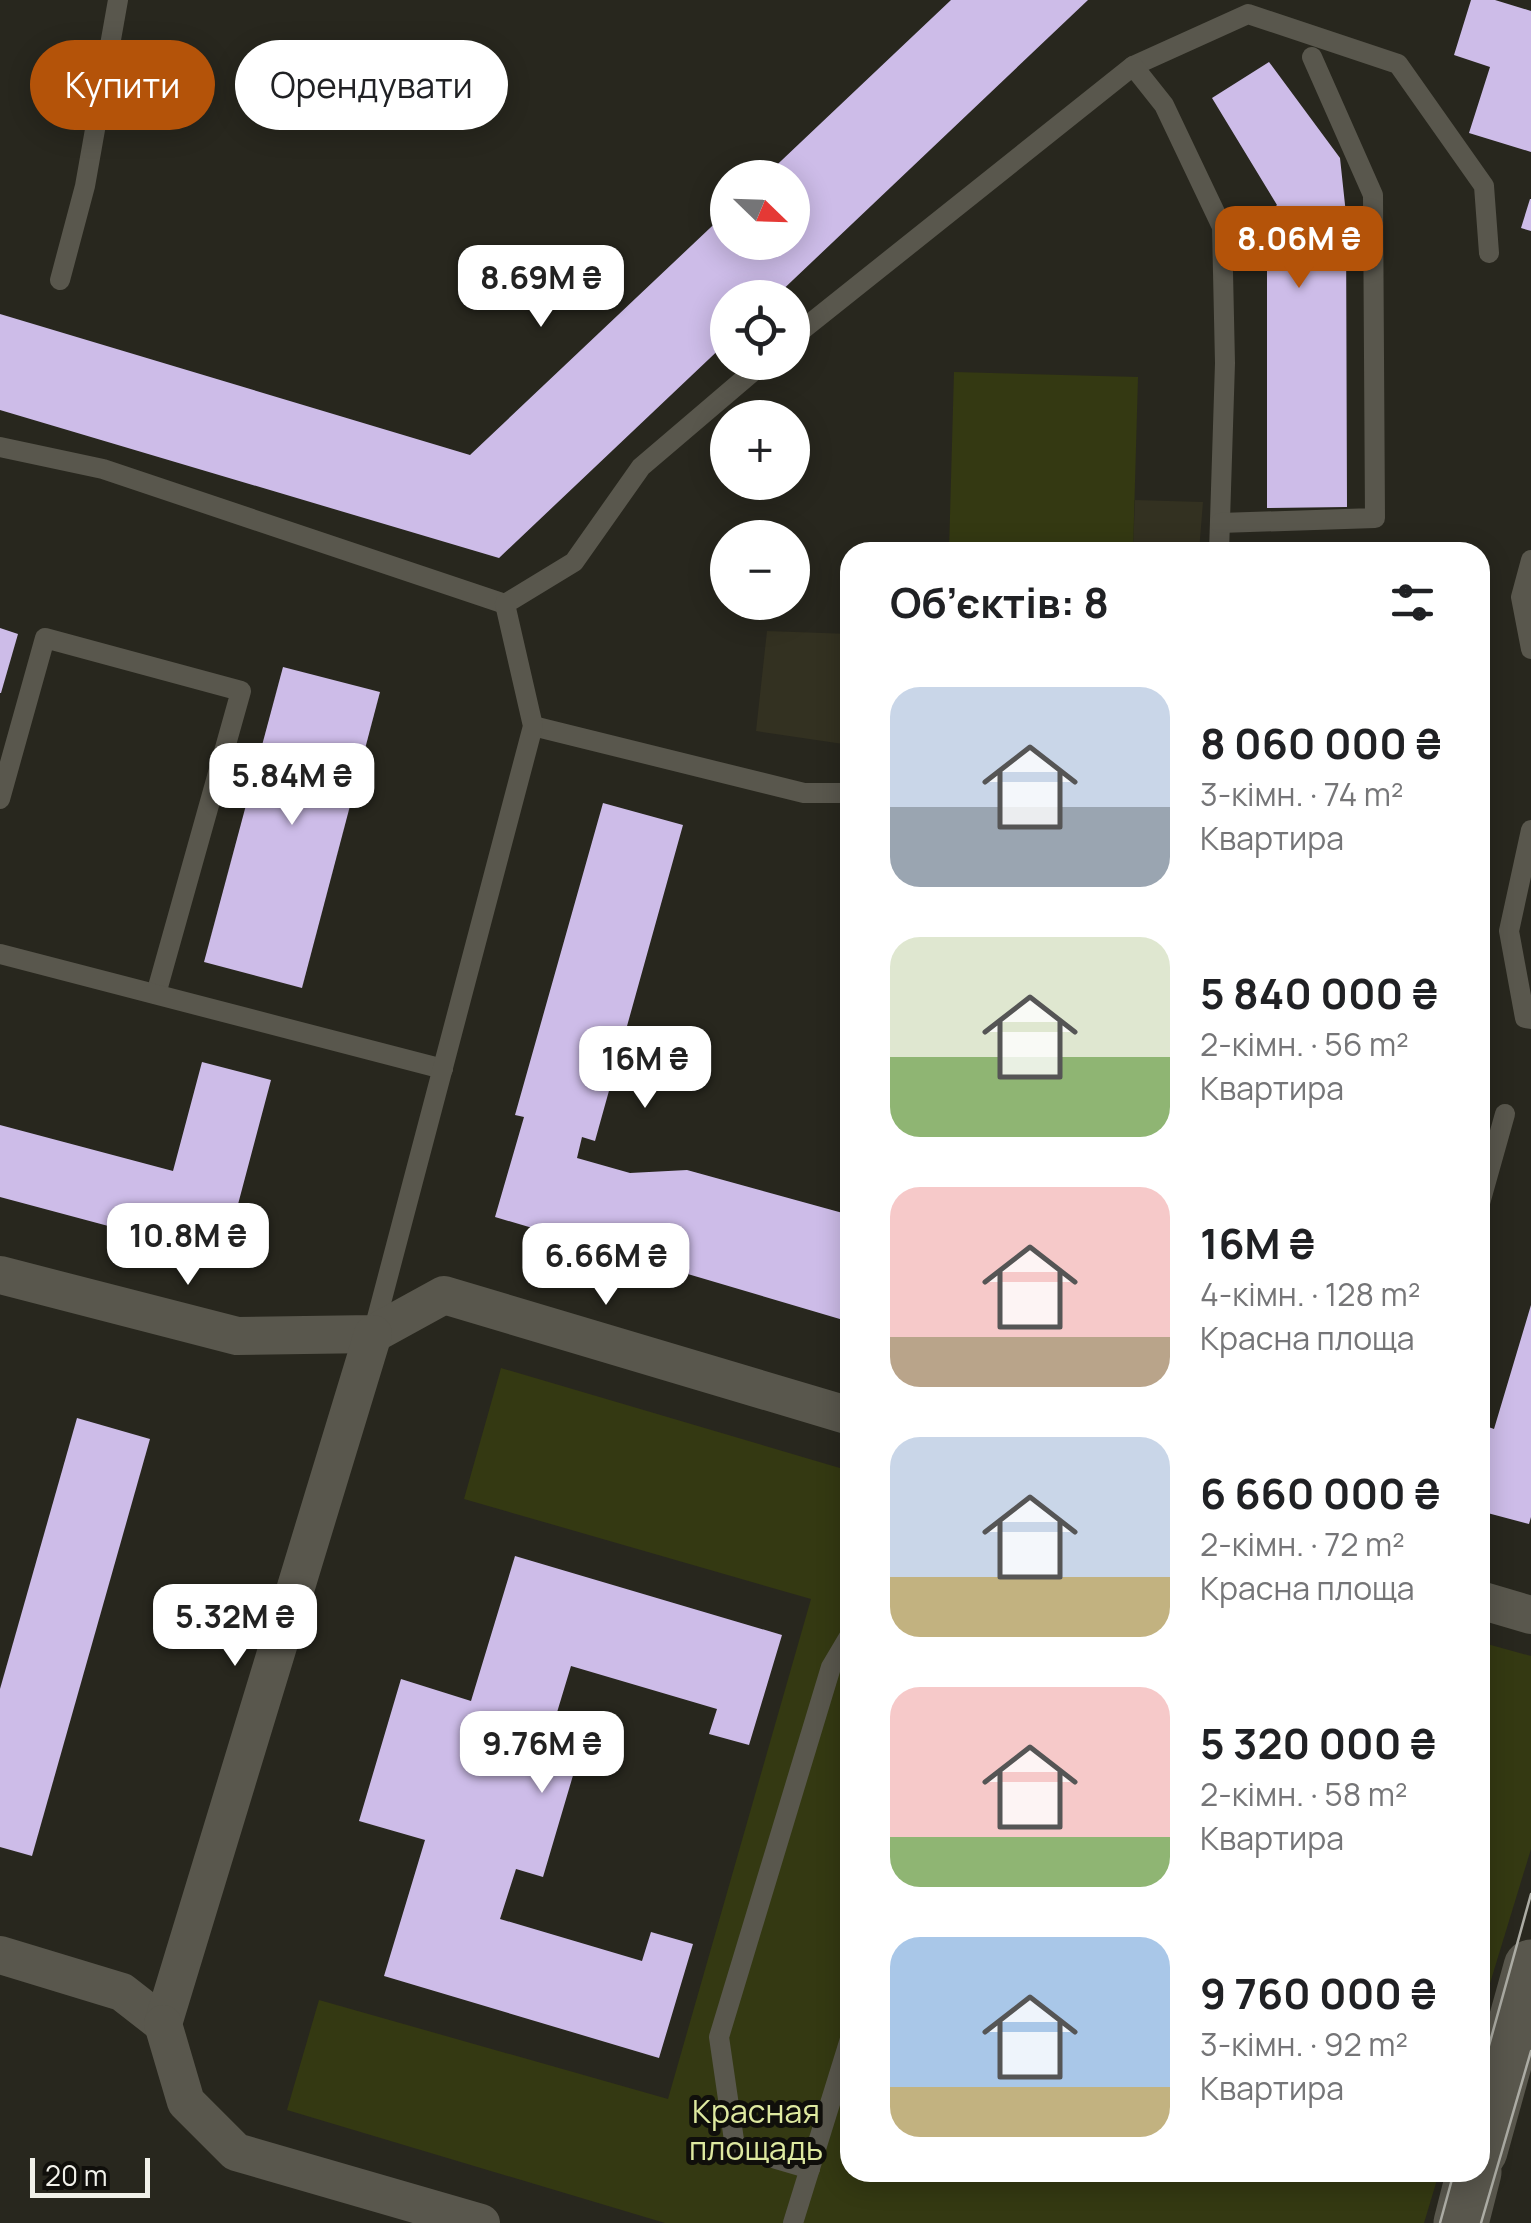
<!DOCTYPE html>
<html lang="uk">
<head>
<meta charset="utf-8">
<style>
	body { margin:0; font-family:Manrope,sans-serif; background:#f2f2f2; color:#202124; height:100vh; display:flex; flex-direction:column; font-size:38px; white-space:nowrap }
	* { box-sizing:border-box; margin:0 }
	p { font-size:32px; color:#757577 }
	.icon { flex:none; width:55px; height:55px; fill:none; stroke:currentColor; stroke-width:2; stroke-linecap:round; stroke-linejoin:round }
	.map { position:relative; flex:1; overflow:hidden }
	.sheet { position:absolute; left:840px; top:542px; width:650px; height:1640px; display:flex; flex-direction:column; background:#fff; border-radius:30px; box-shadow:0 5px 25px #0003 }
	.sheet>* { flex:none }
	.top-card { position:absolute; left:30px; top:40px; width:660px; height:90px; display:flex; gap:20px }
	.needle { width:65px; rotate:113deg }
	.buttons { position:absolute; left:710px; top:160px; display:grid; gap:20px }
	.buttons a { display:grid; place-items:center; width:100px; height:100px; border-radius:50%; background:#fff; box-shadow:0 5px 25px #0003; font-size:50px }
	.scale { position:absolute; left:30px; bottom:25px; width:120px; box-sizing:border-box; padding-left:10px; border:5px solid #f1f1ea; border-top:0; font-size:28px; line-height:35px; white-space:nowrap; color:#f1f1ea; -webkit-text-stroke:8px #100f0b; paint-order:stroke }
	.price { position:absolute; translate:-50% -85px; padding:0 22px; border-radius:20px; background:#fff; color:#222; font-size:32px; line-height:65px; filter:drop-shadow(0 2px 5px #0008) }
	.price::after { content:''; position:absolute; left:50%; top:60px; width:30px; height:22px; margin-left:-15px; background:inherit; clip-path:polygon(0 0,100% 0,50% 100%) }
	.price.on { background:#b45309; color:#fff }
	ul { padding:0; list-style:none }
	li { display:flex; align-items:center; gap:30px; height:250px; padding:0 50px }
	li span { display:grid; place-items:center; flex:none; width:280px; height:200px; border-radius:30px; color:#555 }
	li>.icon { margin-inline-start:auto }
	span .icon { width:120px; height:120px; fill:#fffc; stroke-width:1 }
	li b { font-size:42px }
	h2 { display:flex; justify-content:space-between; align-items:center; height:120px; padding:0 50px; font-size:42px }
	.tag { padding:0 35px; border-radius:45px; background:#fff; box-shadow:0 5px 25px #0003; font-size:35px; line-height:90px }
	.tag.on { background:#b45309; color:#fff }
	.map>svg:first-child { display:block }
</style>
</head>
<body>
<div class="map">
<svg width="1531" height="2223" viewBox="0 0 1531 2223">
	<rect width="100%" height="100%" fill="#28271e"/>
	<g fill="#333121">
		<path d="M1135,500l68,2 -4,50h-66z"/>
		<path d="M767,631l83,3v111l-94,-14z"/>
	</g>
	<g fill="#343912">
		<path d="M954,372l184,5 -5,175h-184z"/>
		<path d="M501,1368l349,103v701l589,1 -15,50h-759l-378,-113 32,-110 349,99 143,-500 -347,-100z"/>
		<path d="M1480,1642l51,14v193l-51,167z"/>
	</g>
	<g fill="#cdbce8">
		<path d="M951,0h137l-314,298h-46v43l-229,217 -499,-148v-96l470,141 258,-244v31h64v-64h-29z"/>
		<path d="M1471,0h24l36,11v141l-62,-19 21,-66 -36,-12z"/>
		<path d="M1269,62l71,96 6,56 1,293 -80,1v-293l10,-10 -65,-107z"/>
		<path d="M1530,199h1v32l-10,-3z"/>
		<path d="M0,628l18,6 -17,59h-1z"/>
		<path d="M283,667l97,25 -78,296 -98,-26z"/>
		<path d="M603,803l80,22 -88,316 -13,-4 -5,21 53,15 57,-3 163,45v107l-355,-105 29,-100 -9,-2z"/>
		<path d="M202,1062l69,18 -47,177 -224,-60v-72l173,46z"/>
		<path d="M1531,1305v212l-2,7 -49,-13v-87l14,5z"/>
		<path d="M77,1418l73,21 -118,417 -32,-9v-158z"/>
		<path d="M515,1556l267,79 -33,110 -40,-11 8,-25 -146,-43 -16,53 32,9 -44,149 -27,-8 -16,50 142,42 9,-29 42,12 -34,114 -275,-82 41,-136 -66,-19 42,-142 70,22z"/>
	</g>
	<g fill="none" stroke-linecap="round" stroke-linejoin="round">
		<g stroke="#59574d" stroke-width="20">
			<path d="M1133,66l115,-52 150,50 86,122 5,67"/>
			<path d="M60,280l25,-94 33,-186"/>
			<path d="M792,338l341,-272 31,39 58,122 3,136 -6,189"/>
			<path d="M0,447l103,22 402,135"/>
			<path d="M1220,523l155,-5 -2,-323 -61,-138"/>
			<path d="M1531,560l-10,37 10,52"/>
			<path d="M533,726l271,67h46"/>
			<path d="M0,799l45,-161 196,53 -85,303"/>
			<path d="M1531,830l-22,101 16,87 6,1"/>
			<path d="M0,954l443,115"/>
			<path d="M1480,1203l25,-89"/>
			<path d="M373,1333l160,-607 -28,-122 69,-42 67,-95 123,-105"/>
			<path d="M810,2169l-75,-22 -16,-110 112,-370 19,-32"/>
			<path d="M793,2223l57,-184"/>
		</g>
		<g stroke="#59574d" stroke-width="38">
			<path d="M0,1275l237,61 136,-2 71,-39 406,121"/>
			<path d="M1480,1600l51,15"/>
			<path d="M0,1955l122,37 41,32"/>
			<path d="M163,2024l210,-690"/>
			<path d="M163,2024l23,78 50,50 245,71"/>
		</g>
		<g stroke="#59574d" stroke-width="55">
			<path d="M1480,2151l51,-184"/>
			<path d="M1461,2223l13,-51"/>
		</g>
		<g stroke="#acaca4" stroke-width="2.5">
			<path d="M1480,2078l51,-184"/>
			<path d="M1440,2223l14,-51"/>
			<path d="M1481,2223l50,-172"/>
		</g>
	</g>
	<g text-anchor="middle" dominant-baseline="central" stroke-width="10" stroke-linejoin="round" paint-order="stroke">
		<g font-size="32" fill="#dee9a0" stroke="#100f0b">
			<text x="756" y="2111">Красная<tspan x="756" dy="37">площадь</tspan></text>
		</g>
	</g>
</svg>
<div class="buttons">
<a><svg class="needle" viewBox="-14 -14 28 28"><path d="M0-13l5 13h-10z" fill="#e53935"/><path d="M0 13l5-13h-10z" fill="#757577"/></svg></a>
<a><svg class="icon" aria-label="locate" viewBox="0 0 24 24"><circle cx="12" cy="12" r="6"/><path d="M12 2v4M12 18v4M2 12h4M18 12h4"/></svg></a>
<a>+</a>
<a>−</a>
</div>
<div class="scale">20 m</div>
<b class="price on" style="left:1299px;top:291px">8.06M ₴</b>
<b class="price" style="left:541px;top:330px">8.69M ₴</b>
<b class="price" style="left:292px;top:828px">5.84M ₴</b>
<b class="price" style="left:645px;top:1111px">16M ₴</b>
<b class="price" style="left:188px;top:1288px">10.8M ₴</b>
<b class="price" style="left:606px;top:1308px">6.66M ₴</b>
<b class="price" style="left:235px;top:1669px">5.32M ₴</b>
<b class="price" style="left:542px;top:1796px">9.76M ₴</b>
<div class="top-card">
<a class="tag on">Купити</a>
<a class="tag">Орендувати</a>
</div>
<section class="sheet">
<h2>Об’єктів: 8<svg class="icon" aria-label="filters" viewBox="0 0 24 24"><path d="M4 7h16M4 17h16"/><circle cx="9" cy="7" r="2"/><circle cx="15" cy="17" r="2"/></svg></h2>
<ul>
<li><span style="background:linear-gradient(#c9d6e8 60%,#9aa5b1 0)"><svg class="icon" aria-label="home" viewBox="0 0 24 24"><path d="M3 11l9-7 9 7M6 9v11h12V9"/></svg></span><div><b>8 060 000 ₴</b><p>3-кімн. · 74 m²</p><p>Квартира</p></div></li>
<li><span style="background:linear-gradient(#dfe7d0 60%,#8fb573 0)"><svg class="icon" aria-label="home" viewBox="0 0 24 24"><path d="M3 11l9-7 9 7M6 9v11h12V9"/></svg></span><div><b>5 840 000 ₴</b><p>2-кімн. · 56 m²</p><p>Квартира</p></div></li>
<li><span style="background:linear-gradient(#f6c9c9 75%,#b9a48a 0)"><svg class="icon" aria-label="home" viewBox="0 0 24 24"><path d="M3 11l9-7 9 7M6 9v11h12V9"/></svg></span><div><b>16M ₴</b><p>4-кімн. · 128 m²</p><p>Красна площа</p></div></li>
<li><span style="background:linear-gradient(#c9d6e8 70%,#c2b280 0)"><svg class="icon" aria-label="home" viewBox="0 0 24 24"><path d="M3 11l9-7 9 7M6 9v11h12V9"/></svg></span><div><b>6 660 000 ₴</b><p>2-кімн. · 72 m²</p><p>Красна площа</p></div></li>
<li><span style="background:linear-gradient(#f6c9c9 75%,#8fb573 0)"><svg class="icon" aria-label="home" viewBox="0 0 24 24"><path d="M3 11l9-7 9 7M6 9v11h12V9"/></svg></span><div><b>5 320 000 ₴</b><p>2-кімн. · 58 m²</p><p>Квартира</p></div></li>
<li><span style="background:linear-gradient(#a9c7e8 75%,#c2b280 0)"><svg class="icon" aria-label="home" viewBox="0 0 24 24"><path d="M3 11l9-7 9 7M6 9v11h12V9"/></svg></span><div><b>9 760 000 ₴</b><p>3-кімн. · 92 m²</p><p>Квартира</p></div></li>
</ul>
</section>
</div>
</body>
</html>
